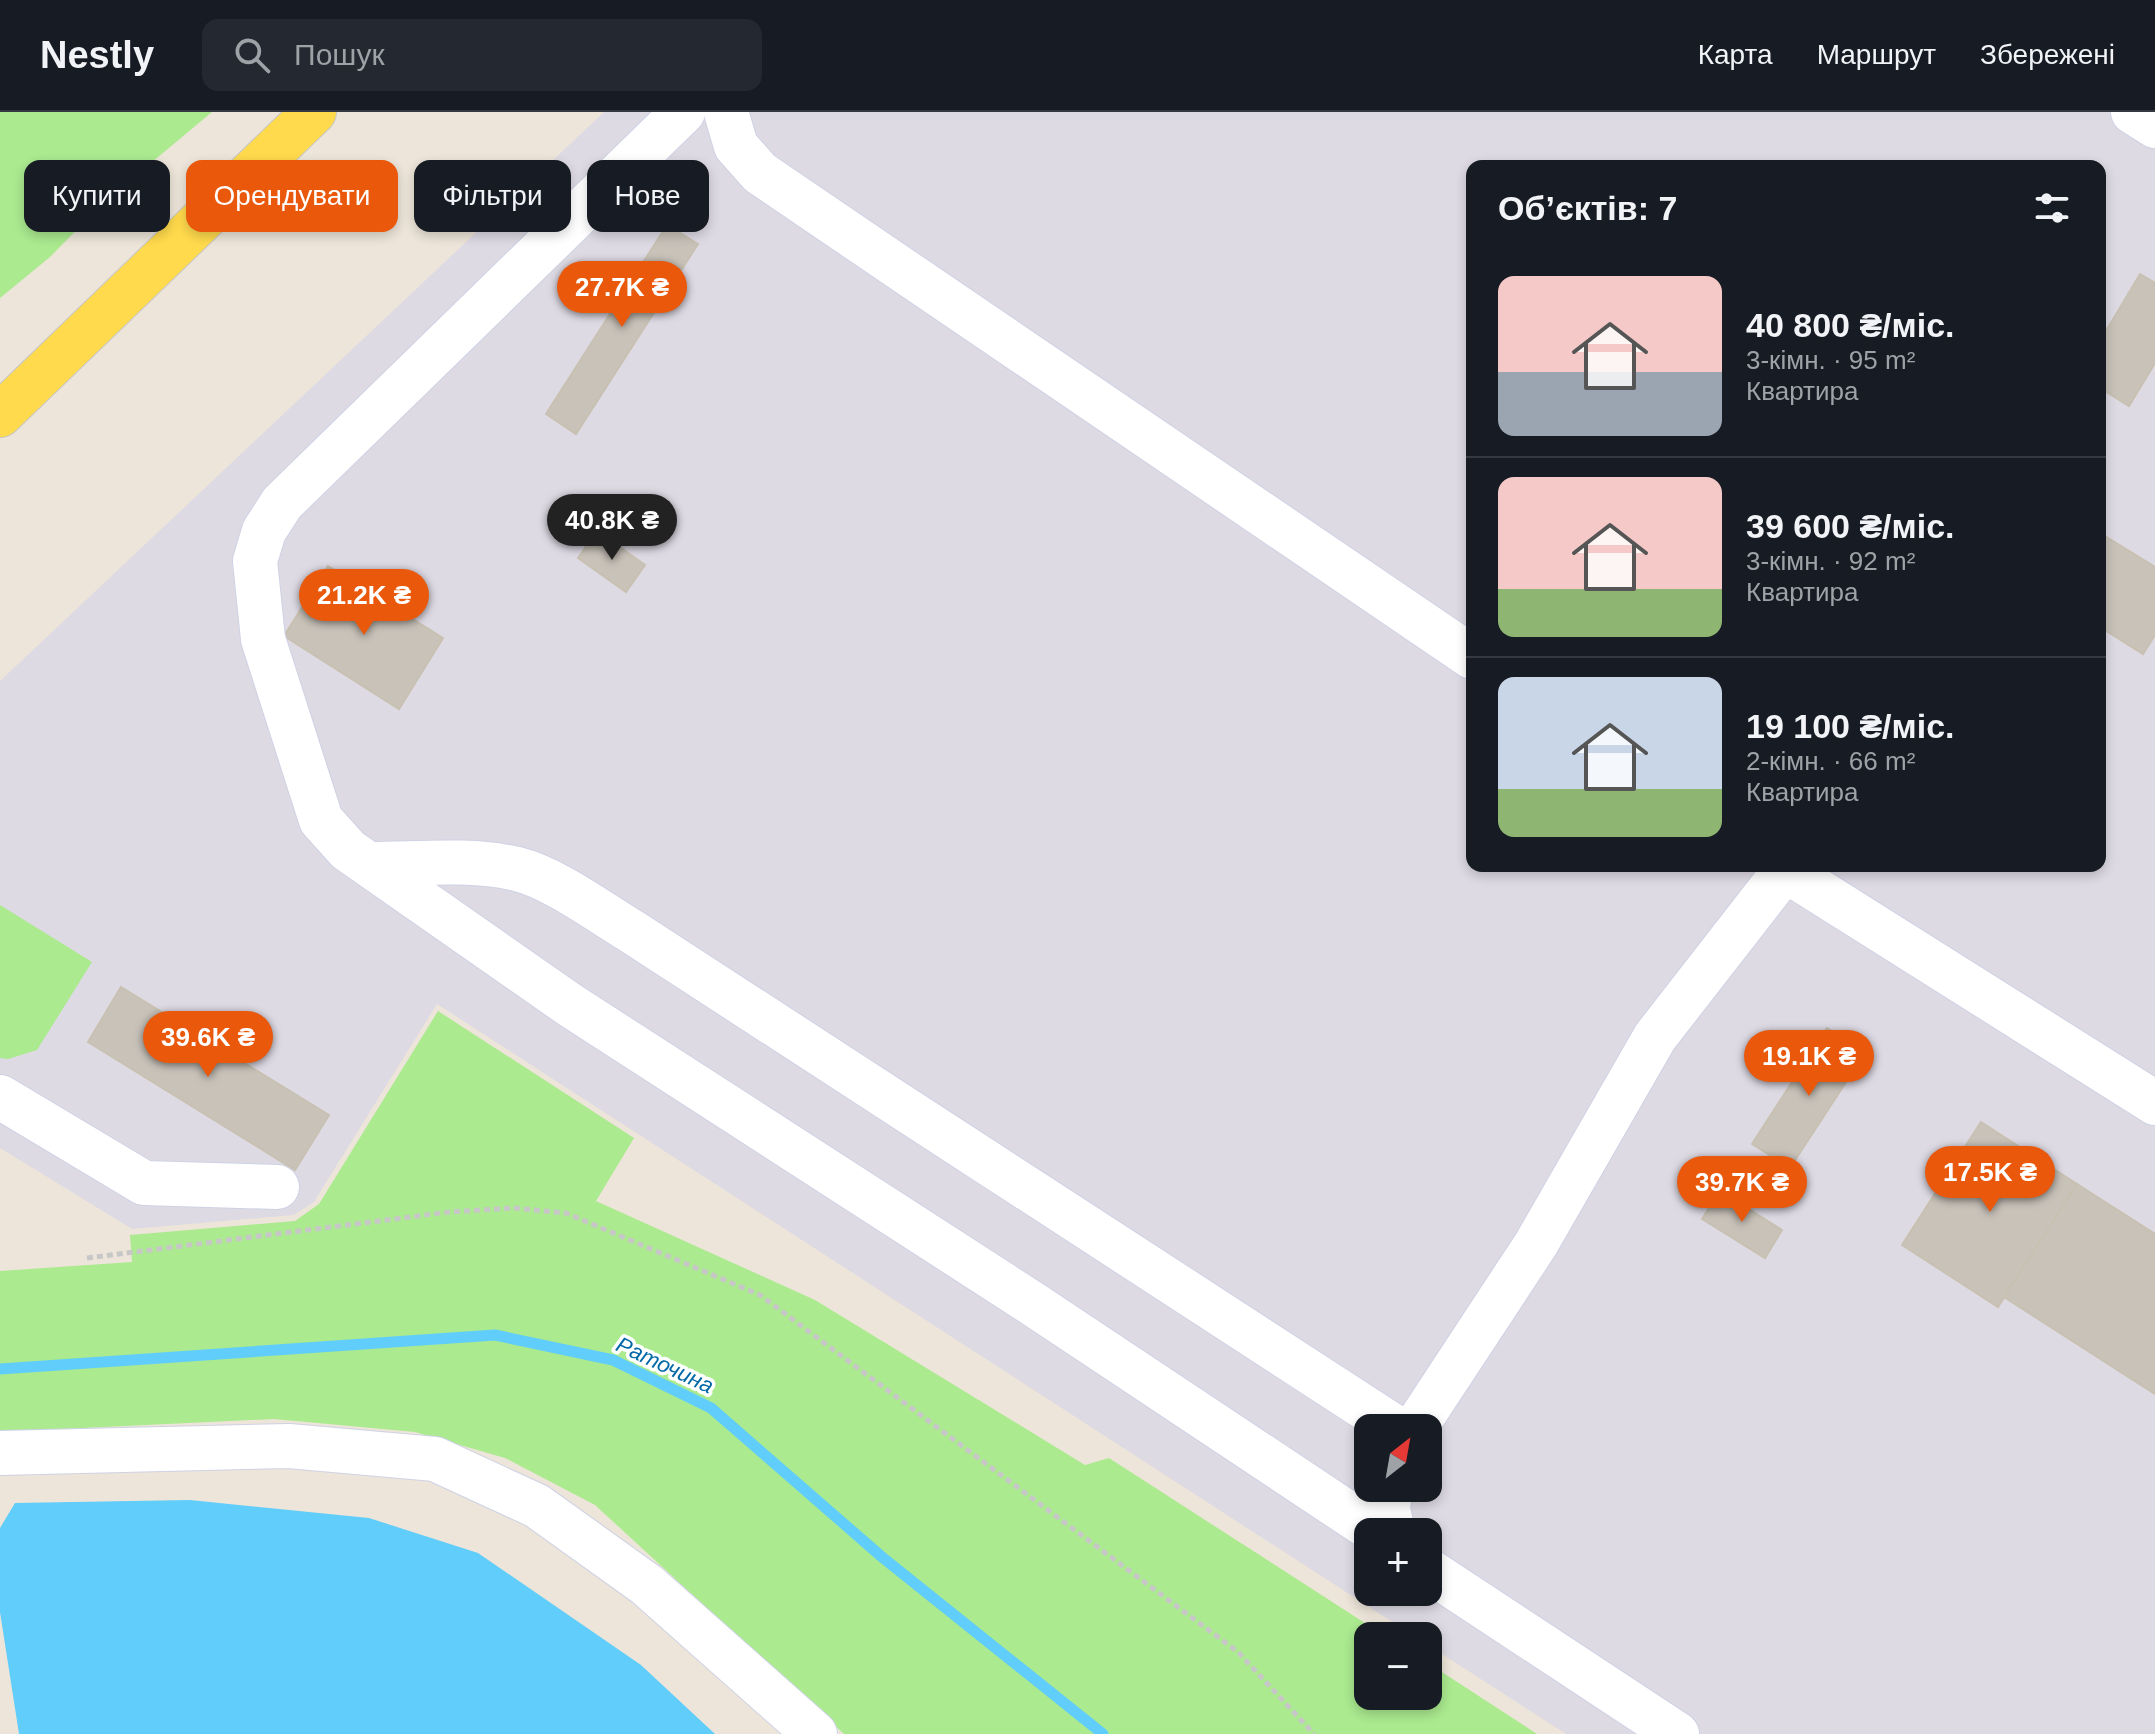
<!DOCTYPE html>
<html lang="uk">
<head>
<meta charset="utf-8">
<style>
	body { margin:0; font-family:Helvetica,sans-serif; background:#242831; color:#f1f3f6; height:100vh; display:flex; flex-direction:column; font-size:30px; white-space:nowrap }
	* { box-sizing:border-box; margin:0 }
	p { font-size:26px; color:#9ea1a6 }
	.icon { flex:none; width:44px; height:44px; fill:none; stroke:currentColor; stroke-width:2; stroke-linecap:round; stroke-linejoin:round }
	.map { position:relative; flex:1; overflow:hidden }
	.details { position:absolute; left:1466px; top:48px; width:640px; height:712px; display:flex; flex-direction:column; background:#171b24; border-radius:16px; box-shadow:0 4px 12px #0003 }
	.details>* { flex:none }
	.guide { position:absolute; left:24px; top:48px; width:760px; height:72px; display:flex; gap:16px }
	.needle { width:52px; rotate:31deg }
	.fabs { position:absolute; left:1354px; top:1302px; display:grid; gap:16px }
	.fabs a { display:grid; place-items:center; width:88px; height:88px; border-radius:16px; background:#171b24; box-shadow:0 4px 12px #0003; font-size:40px }
	.price { position:absolute; translate:-50% -68px; padding:0 18px; border-radius:28px; background:#ea580c; color:#fff; font-size:26px; line-height:52px; filter:drop-shadow(0 2px 4px #0008) }
	.price::after { content:''; position:absolute; left:50%; top:48px; width:24px; height:18px; margin-left:-12px; background:inherit; clip-path:polygon(0 0,100% 0,50% 100%) }
	.price.on { background:#222; color:#fff }
	ul { padding:0; list-style:none }
	li { display:flex; align-items:center; gap:24px; height:200px; padding:0 32px }
	li+li { border-top:2px solid #363941 }
	li span { display:grid; place-items:center; flex:none; width:224px; height:160px; border-radius:16px; color:#555 }
	li>.icon { margin-inline-start:auto }
	span .icon { width:96px; height:96px; fill:#fffc; stroke-width:1 }
	li b { font-size:34px }
	h2 { display:flex; justify-content:space-between; align-items:center; height:96px; padding:0 32px; font-size:34px }
	.chip { padding:0 28px; border-radius:16px; background:#171b24; box-shadow:0 4px 12px #0003; font-size:28px; line-height:72px }
	.chip.on { background:#ea580c; color:#fff }
	header { display:flex; align-items:center; gap:48px; box-sizing:border-box; height:112px; padding:0 40px; background:#171b24; border-bottom:2px solid #363941 }
	header strong { font-size:38px }
	nav { display:flex; gap:44px; margin-inline-start:auto; font-size:28px }
	.search { width:560px; height:72px; background:#242831; display:flex; align-items:center; gap:20px; box-sizing:border-box; padding:0 28px; border-radius:16px; color:#9ea1a6; font-size:30px }
	.map>svg:first-child { display:block }
</style>
</head>
<body>
<header>
<strong>Nestly</strong>
<div class="search"><svg class="icon" aria-label="search" viewBox="0 0 24 24"><circle cx="10" cy="10" r="6"/><path d="M15 15l6 6"/></svg>Пошук</div>
<nav><a>Карта</a><a>Маршрут</a><a>Збережені</a></nav>
</header>
<div class="map">
<svg width="2155" height="1622" viewBox="0 0 2155 1622">
	<rect width="100%" height="100%" fill="#ede5d9"/>
	<path fill="#dedae4" fill-rule="evenodd" d="M604,0h1551v1622h-589l-138,-89v-9h-14l-977,-632 -123,198 -20,13 -162,14 -132,-81v-467zM1472,54h628v700h-628zM1368,1316h60v60h-60zM1368,1420h60v60h-60z"/>
	<g fill="#abea8f">
		<path d="M0,0h212l-109,91 -53,54 -50,41z"/>
		<path d="M0,793l92,57 -55,88 -29,9 -8,-1z"/>
		<path d="M438,899l196,127 -38,63 219,99 270,165 24,-7 276,178h-17v60h60v-33l109,71h-693l-249,-229 -90,-47 -90,-26 -141,-13 -274,13v-161l132,-9 -2,-27 165,-14 24,-17z"/>
	</g>
	<path fill="#60cdfb" d="M190,1388l179,18 109,35 163,112 74,69h-696l-19,-122v-84l15,-25z"/>
	<g fill="none" stroke-linecap="round" stroke-linejoin="round">
		<path stroke="#60cdfb" stroke-width="11" d="M0,1257l495,-34 118,25 98,48 171,149 221,177"/>
	</g>
	<g fill="#c8c2b9" stroke="#c8c1b2" stroke-width="2">
		<path d="M667,113l31,19 -122,190 -30,-20z"/>
		<path d="M2140,162l15,9v80l-26,43 -29,-18v-47z"/>
		<path d="M597,419l48,34 -19,27 -48,-34z"/>
		<path d="M2100,421l55,34v68l-12,19 -43,-27z"/>
		<path d="M328,454l115,72 -44,71 -115,-73z"/>
		<path d="M121,875l208,128 -34,55 -207,-128z"/>
		<path d="M1827,916l38,25 -75,115 -38,-24z"/>
		<path d="M1981,1010l96,62 -79,123 -96,-62z"/>
		<path d="M2077,1072l78,50v160l-151,-97z"/>
		<path d="M1720,1079l62,39 -17,28 -63,-39z"/>
	</g>
	<g fill="none" stroke-linecap="round" stroke-linejoin="round">
		<defs>
			<g id="minor">
				<path d="M683,0l-401,391 -18,28 -9,30 8,78 58,181 27,30 222,155 463,299 343,228"/>
				<path d="M726,0l10,34 24,27 712,484"/>
				<path d="M2133,0l22,14"/>
				<path d="M369,752c48,0 100,-6 148,5 37,9 81,42 114,62l765,497"/>
				<path d="M1779,754l376,237"/>
				<path d="M0,985l144,86 133,4"/>
				<path d="M1415,1316l121,-184 119,-207 130,-167"/>
				<path d="M0,1341l289,-7 146,13 102,47 110,79 168,149"/>
				<path d="M1390,1376l-2,21 5,23"/>
				<path d="M1428,1458l249,164"/>
			</g>
			<path id="major" d="M0,303l314,-303"/>
		</defs>
		<use href="#minor" stroke="#ced2e4" stroke-width="46"/>
		<use href="#major" stroke="#c7c7c7" stroke-width="46"/>
		<path stroke="#c7c7c7" stroke-width="5" stroke-dasharray="6 4" stroke-linecap="butt" d="M87,1146l362,-46 65,-4 52,5 194,82 478,357 76,82"/>
		<use href="#minor" stroke="#fff" stroke-width="44"/>
		<use href="#major" stroke="#ffda4c" stroke-width="44"/>
	</g>
	<g text-anchor="middle" dominant-baseline="central" stroke-width="7" stroke-linejoin="round" paint-order="stroke">
		<g font-size="22" font-style="italic" fill="#0068a6" stroke="#fff">
			<text transform="translate(665 1253) rotate(25)">Раточина</text>
		</g>
	</g>
</svg>
<div class="fabs">
<a><svg class="needle" viewBox="-14 -14 28 28"><path d="M0-13l5 13h-10z" fill="#e53935"/><path d="M0 13l5-13h-10z" fill="#9ea1a6"/></svg></a>
<a>+</a>
<a>−</a>
</div>
<b class="price" style="left:622px;top:217px">27.7K ₴</b>
<b class="price on" style="left:612px;top:450px">40.8K ₴</b>
<b class="price" style="left:364px;top:525px">21.2K ₴</b>
<b class="price" style="left:208px;top:967px">39.6K ₴</b>
<b class="price" style="left:1809px;top:986px">19.1K ₴</b>
<b class="price" style="left:1990px;top:1102px">17.5K ₴</b>
<b class="price" style="left:1742px;top:1112px">39.7K ₴</b>
<div class="guide">
<a class="chip">Купити</a>
<a class="chip on">Орендувати</a>
<a class="chip">Фільтри</a>
<a class="chip">Нове</a>
</div>
<section class="details">
<h2>Об’єктів: 7<svg class="icon" aria-label="filters" viewBox="0 0 24 24"><path d="M4 7h16M4 17h16"/><circle cx="9" cy="7" r="2"/><circle cx="15" cy="17" r="2"/></svg></h2>
<ul>
<li><span style="background:linear-gradient(#f6c9c9 60%,#9aa5b1 0)"><svg class="icon" aria-label="home" viewBox="0 0 24 24"><path d="M3 11l9-7 9 7M6 9v11h12V9"/></svg></span><div><b>40 800 ₴/міс.</b><p>3-кімн. · 95 m²</p><p>Квартира</p></div></li>
<li><span style="background:linear-gradient(#f6c9c9 70%,#8fb573 0)"><svg class="icon" aria-label="home" viewBox="0 0 24 24"><path d="M3 11l9-7 9 7M6 9v11h12V9"/></svg></span><div><b>39 600 ₴/міс.</b><p>3-кімн. · 92 m²</p><p>Квартира</p></div></li>
<li><span style="background:linear-gradient(#c9d6e8 70%,#8fb573 0)"><svg class="icon" aria-label="home" viewBox="0 0 24 24"><path d="M3 11l9-7 9 7M6 9v11h12V9"/></svg></span><div><b>19 100 ₴/міс.</b><p>2-кімн. · 66 m²</p><p>Квартира</p></div></li>
</ul>
</section>
</div>
</body>
</html>
